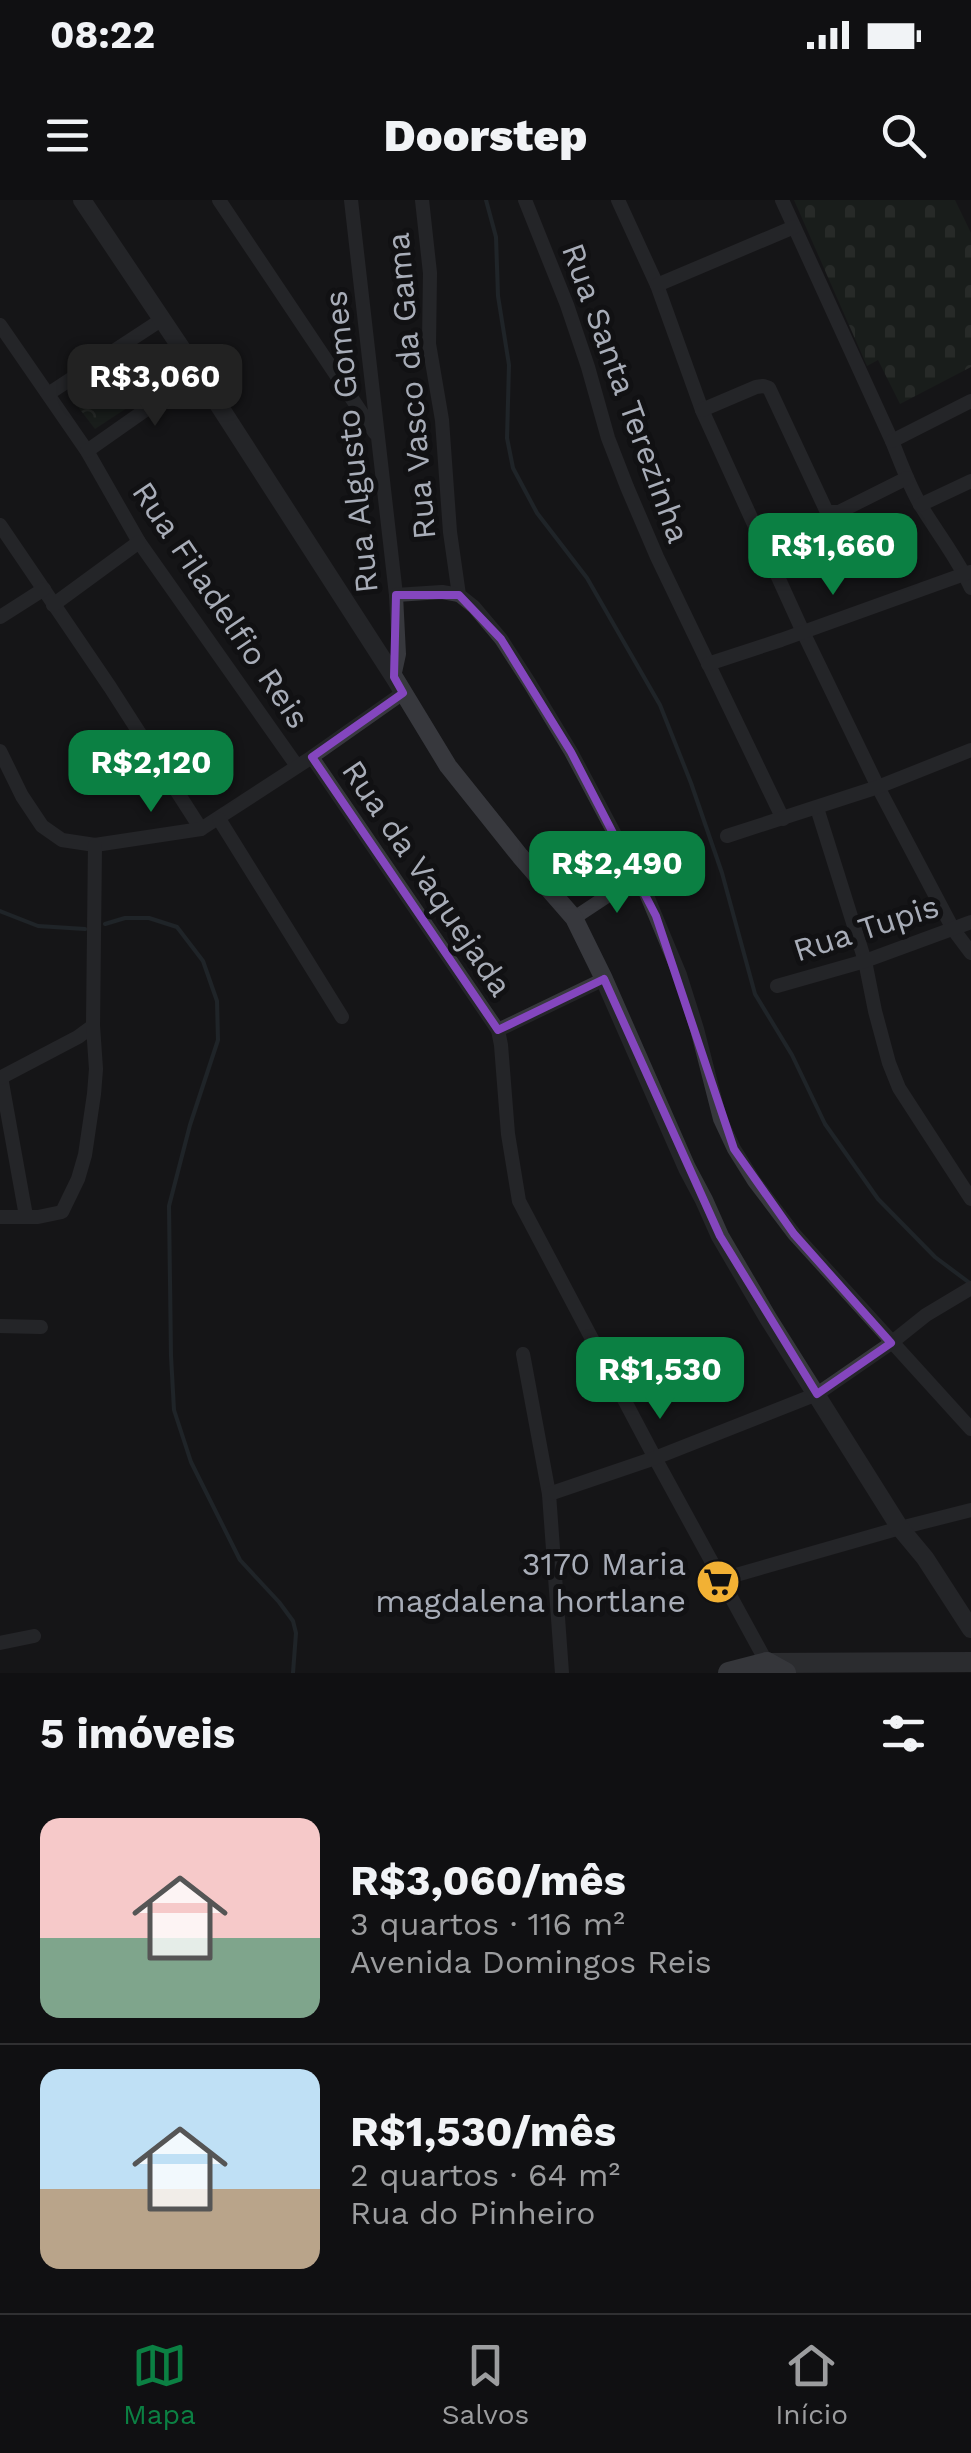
<!DOCTYPE html>
<html lang="pt">
<head>
<meta charset="utf-8">
<style>
	body { margin:0; font-family:"Work Sans",sans-serif; background:#19191b; color:#f1f3f6; height:100vh; display:flex; flex-direction:column; font-size:38px; white-space:nowrap }
	* { box-sizing:border-box; margin:0 }
	p { font-size:32px; color:#9c9d9f }
	.icon { flex:none; width:55px; height:55px; fill:none; stroke:currentColor; stroke-width:2; stroke-linecap:round; stroke-linejoin:round }
	.map { position:relative; height:1473px; overflow:hidden }
	.panel { display:flex; flex-direction:column; background:#101012; flex:1 }
	.panel>* { flex:none }
	.price { position:absolute; translate:-50% -85px; padding:0 22px; border-radius:20px; background:#0b8043; color:#fff; font-size:32px; line-height:65px; filter:drop-shadow(0 2px 5px #0008) }
	.price::after { content:''; position:absolute; left:50%; top:60px; width:30px; height:22px; margin-left:-15px; background:inherit; clip-path:polygon(0 0,100% 0,50% 100%) }
	.price.on { background:#222; color:#fff }
	ul { padding:0; list-style:none }
	li { display:flex; align-items:center; gap:30px; height:250px; padding:0 40px }
	li+li { border-top:2px solid #303032 }
	li span { display:grid; place-items:center; flex:none; width:280px; height:200px; border-radius:20px; color:#555 }
	li>.icon { margin-inline-start:auto }
	span .icon { width:120px; height:120px; fill:#fffc; stroke-width:1 }
	li b { font-size:42px }
	h2 { display:flex; justify-content:space-between; align-items:center; height:120px; padding:0 40px; font-size:42px }
	.status { display:flex; justify-content:space-between; align-items:center; height:70px; padding:0 50px; background:#101012; direction:ltr }
	.status svg { height:28px; fill:currentColor }
	header { display:flex; justify-content:space-between; align-items:center; height:130px; padding:0 40px; background:#101012; font-size:45px; font-weight:800 }
	.tabs { display:flex; justify-content:space-around; align-items:center; height:140px; border-top:2px solid #303032; background:#101012; font-size:28px; color:#9c9d9f }
	.tabs a { display:grid; justify-items:center; gap:5px }
	.tabs .on { color:#0b8043 }
	.map>svg:first-child { display:block }
</style>
</head>
<body>
<div class="status"><b>08:22</b><svg viewBox="0 0 49 12"><path d="M0 12V9h3v3zM5 12V6h3v6zM10 12V3h3v9zM15 12V0h3v12zM26 1h20v11H26zM47 4h2v5h-2z"/></svg></div>
<header><svg class="icon" aria-label="menu" viewBox="0 0 24 24"><path d="M4 6h16M4 12h16M4 18h16"/></svg>Doorstep<svg class="icon" aria-label="search" viewBox="0 0 24 24"><circle cx="10" cy="10" r="6"/><path d="M15 15l6 6"/></svg></header>
<div class="map">
<svg width="971" height="1473" viewBox="0 0 971 1473">
	<defs>
		<pattern id="forest-crowns" width="20" height="18" patternUnits="userSpaceOnUse" patternTransform="scale(2.5)"><rect width="20" height="18" fill="#1e261f"/><path d="M2 6a3 3 0 1 1 6 0M12 15a3 3 0 1 1 6 0" fill="none" stroke="#3c433d"/></pattern>
		<pattern id="cemetery-stones" width="16" height="16" patternUnits="userSpaceOnUse" patternTransform="scale(2.5)"><rect width="16" height="16" fill="#1e261f"/><path d="M2 7V4a2 2 0 0 1 4 0v3zM10 15v-3a2 2 0 0 1 4 0v3z" fill="#3c433d"/></pattern>
	</defs>
	<rect width="100%" height="100%" fill="#161618"/>
	<path fill="url(#forest-crowns)" d="M154,150l20,27 -79,52 -23,-30z"/>
	<path fill="url(#cemetery-stones)" d="M794,0h161l16,33v134l-71,37 -22,-44 -11,6z"/>
	<g fill="none" stroke-linecap="round" stroke-linejoin="round">
		<g stroke="#2c353c" stroke-width="4">
			<path d="M486,0l10,37 2,59 11,69 -2,73 6,30 24,45 50,65 73,127 31,78 31,90 33,121 37,61 33,69 53,75 57,58 36,27"/>
			<path d="M0,711l38,15 47,3"/>
			<path d="M105,724l20,-6h24l28,9 26,34 14,40 1,39 -28,85 -21,81 2,150 3,54 17,52 49,98 39,42 14,19 3,12 -3,40"/>
		</g>
		<g stroke="#37383d" stroke-width="14">
			<path d="M219,0l156,233"/>
			<path d="M351,0l45,395 3,59 -5,23"/>
			<path d="M422,0l8,73 -1,71 13,76 8,112 9,63 15,12 27,32 29,45 41,68 74,139 35,84 17,54 23,90 14,30 20,32 40,53 177,195"/>
			<path d="M525,0l42,105 21,62 20,71 19,49 30,70 126,262"/>
			<path d="M618,0l39,85 45,125 101,222 75,155 75,142 18,24"/>
			<path d="M782,0l110,241c9,22 17,45 29,65 17,28 37,53 50,82"/>
			<path d="M657,85l137,-58"/>
			<path d="M0,125l87,126 52,91 158,224"/>
			<path d="M48,194l113,-74"/>
			<path d="M702,210l54,-23 7,-1 6,2 57,122 4,2h9l68,-34"/>
			<path d="M892,241l79,-40"/>
			<path d="M87,251l111,-78"/>
			<path d="M920,305l51,-24"/>
			<path d="M0,325l110,162 91,142"/>
			<path d="M396,395l46,-3 17,3"/>
			<path d="M53,405l86,-63"/>
			<path d="M0,417l44,-28"/>
			<path d="M708,464l73,-24 189,-68"/>
			<path d="M0,551l22,45 20,30 20,14 33,5 106,-16 111,-72 91,-64"/>
			<path d="M312,557l186,273 3,15 7,89 11,67 136,257 112,205"/>
			<path d="M817,608l48,153 10,50 14,52 10,25 72,111"/>
			<path d="M219,619l123,198"/>
			<path d="M727,636l151,-49 93,-37"/>
			<path d="M574,718l62,-41"/>
			<path d="M777,786l88,-25 106,-39"/>
			<path d="M498,830l106,-51"/>
			<path d="M1,877l25,139"/>
			<path d="M0,878l78,-41 15,-11"/>
			<path d="M0,1017h38l24,-5 16,-33 7,-24 9,-61 2,-25 -3,-43 2,-181"/>
			<path d="M0,1126l41,1"/>
			<path d="M523,1154l26,140 13,179"/>
			<path d="M549,1294l106,-36 162,-64 74,-51 35,-28 45,-27"/>
			<path d="M722,1379l178,-51 71,-18"/>
			<path d="M0,1443l34,-7"/>
		</g>
		<path stroke="#37383d" stroke-width="18" d="M82,0l116,173 196,304 54,89 72,90 54,62 30,61 83,189 17,32 16,36 48,82 132,210 25,30 46,71"/>
		<path stroke="#45474d" stroke-width="20" d="M767,1463l204,-1"/>
		<path stroke="#5b5e65" stroke-width="22" d="M729,1473l38,-10 18,10"/>
	</g>
	<path d="M0 0H971V1473H0ZM396,395h63l42,44 70,113 85,164 78,233 60,85 97,109 -74,51 -97,-158 -116,-257 -106,51 -186,-273 91,-64 -9,-16z" fill="#161618" fill-opacity=".55" fill-rule="evenodd"/>
	<path fill="none" stroke="#8446be" stroke-width="8" stroke-linejoin="round" d="M396,395h63l42,44 70,113 85,164 78,233 60,85 97,109 -74,51 -97,-158 -116,-257 -106,51 -186,-273 91,-64 -9,-16z"/>
	<defs>
		<symbol id="supermarket-disc" viewBox="-11 -11 22 22"><circle r="9.5" fill="#f2b134" stroke="#111113"/><path d="M-6-5.5h2.5l.6 2H6L4.5 2H-2.5L-4.4-4H-6ZM-1.5 3.2a1.3 1.3 0 1 0 .1 0ZM3 3.2a1.3 1.3 0 1 0 .1 0Z" fill="#111"/></symbol>
	</defs>
	<g fill-rule="evenodd">
		<use href="#supermarket-disc" x="693" y="1357" width="50" height="50"/>
	</g>
	<g text-anchor="middle" dominant-baseline="central" stroke-width="10" stroke-linejoin="round" paint-order="stroke">
		<g font-size="32" fill="#a8adb8" stroke="#111113">
			<text transform="translate(411 186) rotate(-95)">Rua Vasco da Gama</text>
			<text transform="translate(626 193) rotate(70)">Rua Santa Terezinha</text>
			<text transform="translate(351 242) rotate(-96)">Rua Algusto Gomes</text>
			<text transform="translate(221 405) rotate(56)">Rua Filadelfio Reis</text>
			<text transform="translate(427 678) rotate(56)">Rua da Vaquejada</text>
			<text transform="translate(866 728) rotate(-18)">Rua Tupis</text>
		</g>
		<g font-size="32" fill="#a8adb8" stroke="#111113" text-anchor="end">
			<text x="686" y="1364">3170 Maria<tspan x="686" dy="37">magdalena hortlane</tspan></text>
		</g>
	</g>
</svg>
<b class="price on" style="left:155px;top:229px">R$3,060</b>
<b class="price" style="left:833px;top:398px">R$1,660</b>
<b class="price" style="left:151px;top:615px">R$2,120</b>
<b class="price" style="left:617px;top:716px">R$2,490</b>
<b class="price" style="left:660px;top:1222px">R$1,530</b>
</div>
<section class="panel">
<h2>5 imóveis<svg class="icon" aria-label="filters" viewBox="0 0 24 24"><path d="M4 7h16M4 17h16"/><circle cx="9" cy="7" r="2"/><circle cx="15" cy="17" r="2"/></svg></h2>
<ul>
<li><span style="background:linear-gradient(#f6c9c9 60%,#7fa58c 0)"><svg class="icon" aria-label="home" viewBox="0 0 24 24"><path d="M3 11l9-7 9 7M6 9v11h12V9"/></svg></span><div><b>R$3,060/mês</b><p>3 quartos · 116 m²</p><p>Avenida Domingos Reis</p></div></li>
<li><span style="background:linear-gradient(#bfe0f5 60%,#b9a48a 0)"><svg class="icon" aria-label="home" viewBox="0 0 24 24"><path d="M3 11l9-7 9 7M6 9v11h12V9"/></svg></span><div><b>R$1,530/mês</b><p>2 quartos · 64 m²</p><p>Rua do Pinheiro</p></div></li>
</ul>
</section>
<nav class="tabs">
<a class="on"><svg class="icon" aria-label="map" viewBox="0 0 24 24"><path d="M3 6l6-2 6 2 6-2v14l-6 2-6-2-6 2zM9 4v14M15 6v14"/></svg>Mapa</a>
<a><svg class="icon" aria-label="saved" viewBox="0 0 24 24"><path d="M7 4h10v16l-5-4-5 4z"/></svg>Salvos</a>
<a><svg class="icon" aria-label="home" viewBox="0 0 24 24"><path d="M3 11l9-7 9 7M6 9v11h12V9"/></svg>Início</a>
</nav>
</body>
</html>
